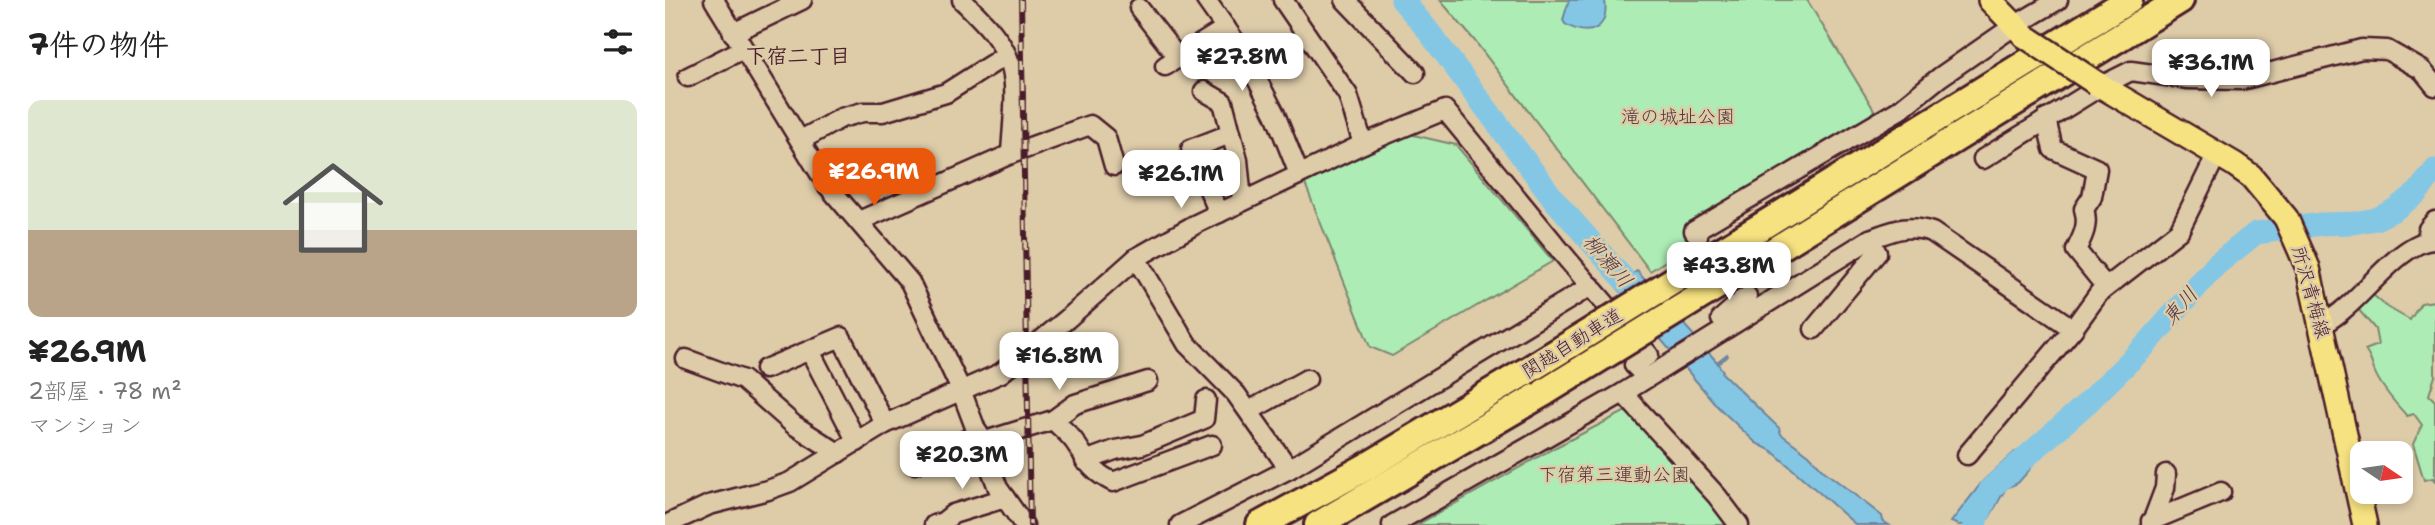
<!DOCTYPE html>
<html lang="ja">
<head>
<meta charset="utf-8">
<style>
	body { margin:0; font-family:"Shantell Sans","Klee One",sans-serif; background:#f6f6f6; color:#222; height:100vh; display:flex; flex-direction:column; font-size:26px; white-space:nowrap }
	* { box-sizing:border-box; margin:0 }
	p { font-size:23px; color:#767676 }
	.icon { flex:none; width:38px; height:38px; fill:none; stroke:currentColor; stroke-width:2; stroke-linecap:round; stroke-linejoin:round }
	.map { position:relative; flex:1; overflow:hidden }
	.side { display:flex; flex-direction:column; background:#fff; width:665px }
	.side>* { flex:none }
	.needle { width:46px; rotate:103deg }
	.buttons { position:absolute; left:1685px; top:441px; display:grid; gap:14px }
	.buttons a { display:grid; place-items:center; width:63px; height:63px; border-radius:14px; background:#fff; box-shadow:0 4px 10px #0003; font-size:35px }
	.price { position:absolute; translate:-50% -60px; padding:0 16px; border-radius:14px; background:#fff; color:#222; font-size:23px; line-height:46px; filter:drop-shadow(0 2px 4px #0008) }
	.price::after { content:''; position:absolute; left:50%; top:42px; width:21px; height:16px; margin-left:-10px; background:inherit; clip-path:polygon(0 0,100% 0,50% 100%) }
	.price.active { background:#ea580c; color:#fff }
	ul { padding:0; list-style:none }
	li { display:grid; align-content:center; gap:14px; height:371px; padding:0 28px }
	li+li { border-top:2px solid #e0e0e0 }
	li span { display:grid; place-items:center; height:217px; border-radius:14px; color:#555 }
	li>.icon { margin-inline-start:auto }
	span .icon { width:126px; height:126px; fill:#fffc; stroke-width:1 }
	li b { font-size:30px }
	h2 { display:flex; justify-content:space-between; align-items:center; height:84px; padding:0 28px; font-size:30px }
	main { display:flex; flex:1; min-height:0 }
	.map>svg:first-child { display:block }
</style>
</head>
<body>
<main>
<section class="side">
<h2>7件の物件<svg class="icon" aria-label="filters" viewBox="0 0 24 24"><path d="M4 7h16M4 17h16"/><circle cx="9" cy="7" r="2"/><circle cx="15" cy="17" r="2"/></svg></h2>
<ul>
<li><span style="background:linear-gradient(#dfe7d0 60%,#b9a48a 0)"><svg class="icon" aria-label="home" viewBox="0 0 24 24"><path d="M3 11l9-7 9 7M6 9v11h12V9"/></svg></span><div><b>¥26.9M</b><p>2部屋 · 78 m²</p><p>マンション</p></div></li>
</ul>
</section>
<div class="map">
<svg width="1770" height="525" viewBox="0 0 1770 525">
	<rect width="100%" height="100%" fill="#decca9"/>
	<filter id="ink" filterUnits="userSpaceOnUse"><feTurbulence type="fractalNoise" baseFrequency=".0143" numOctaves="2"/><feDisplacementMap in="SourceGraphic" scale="14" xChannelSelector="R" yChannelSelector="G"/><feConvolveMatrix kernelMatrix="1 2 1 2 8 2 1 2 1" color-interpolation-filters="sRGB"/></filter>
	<g filter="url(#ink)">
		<g fill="#adedb5" stroke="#7c8670" stroke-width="2">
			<path d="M775,0h367l75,123 -232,148 -176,-231z"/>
			<path d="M740,133l51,12 97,116 -161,95 -22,-9 -66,-166z"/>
			<path d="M1708,295l14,12 23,13 11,-17 14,-2v75l-6,19 6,6v81l-2,-4 -9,2 -11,-36 9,-19 -8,-11 -7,2c-12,-13 -27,-30 -33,-46 -3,-9 -3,-12 -9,-20l13,-5 -3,-16 -17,-20 3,-6z"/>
			<path d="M961,411l84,92 16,22h-309l139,-78z"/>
		</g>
		<g fill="#84c7e5" stroke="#6d849b" stroke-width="2">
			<path d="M904,0h36c4,30 -16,38 -40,24l-2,-4z"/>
			<path d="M972,271l80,91 10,-8 1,2 -10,8 5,7 -1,2 57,55 2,6 28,21 15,16 58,45 1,5 6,4h-33l-84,-74 -16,-8 -38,-36 -103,-122z"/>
			<path d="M1350,452l16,16 -13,15 -12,5 -21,37h-26l-8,-3 32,-41z"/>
		</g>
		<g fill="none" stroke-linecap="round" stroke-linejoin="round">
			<g stroke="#84c7e5" stroke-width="23">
				<path d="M737,0l24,28 130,174 89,101"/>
				<path d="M1309,525l17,-37 96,-85 58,-57 71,-81 40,-32 65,-9 32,-1 23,-4 18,-9 23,-17 18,-23"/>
			</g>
			<defs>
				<g id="minor">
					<path d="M49,0l113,185 83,97 51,108 37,98 26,37"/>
					<path d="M297,0c19,19 41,39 49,66 7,24 1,63 0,88"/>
					<path d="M541,0l38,54 31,60 24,60"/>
					<path d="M618,0l65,95 15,49"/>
					<path d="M680,0l70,73"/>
					<path d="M474,8l39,50"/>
					<path d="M68,33l69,-33"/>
					<path d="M500,66l61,-38"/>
					<path d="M23,77l55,-28"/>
					<path d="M539,91l19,11 15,58 4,41"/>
					<path d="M1381,119l7,30 44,20 -5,28 -8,12c5,16 -1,27 -8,41l30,37"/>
					<path d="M136,140l40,-22 22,-6h20l63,-19 60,-38"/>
					<path d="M1318,159l118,-73 30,-15 57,8 53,1 121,-31 25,1 35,20 13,16"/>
					<path d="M554,213l-28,-64 39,-15"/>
					<path d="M194,221l152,-67 79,-29 16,13 8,28"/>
					<path d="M1033,236l-4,-5 205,-121 41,-33 74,-51 44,-26"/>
					<path d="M1762,240l1,-11 7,-8"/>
					<path d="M471,258l51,86 49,50 53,75"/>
					<path d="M1058,318l-2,1 26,-23 -4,-4"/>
					<path d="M1657,325c7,-5 16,-10 22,-16 24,-19 60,-69 91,-69"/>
					<path d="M1149,329l63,-76 -7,-14"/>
					<path d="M145,351l47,91"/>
					<path d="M21,359l57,21 51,45 44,28"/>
					<path d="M100,369l76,-32 44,87"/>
					<path d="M958,393l94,103 22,29"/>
					<path d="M584,411l58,-32"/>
					<path d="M388,420c7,7 15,13 21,21 14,20 15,29 39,41l99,-37"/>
					<path d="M317,442l71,-22 22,-16 73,-23"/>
					<path d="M1302,455l106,-126"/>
					<path d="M420,461l30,-11 27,-5 62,-26 2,-19"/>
					<path d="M249,464l65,-30"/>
					<path d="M1486,521l70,-29"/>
					<path d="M1,525l43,-20 59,-15 22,-8 95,-58 116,-51 65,-53 70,-62 60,-34 167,-80 82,-34 123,150 81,95 -15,10 12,12"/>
					<path d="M269,525l9,-3 10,-8 52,-16"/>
					<path d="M515,525l109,-56 302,-183"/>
					<path d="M727,525l231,-132 247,-154c25,-9 36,-15 62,-7l141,97 26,-36 80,-62 38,-77"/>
					<path d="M1486,525l14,-37 1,-14"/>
				</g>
				<g id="major">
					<path d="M1325,0l35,36"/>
					<path d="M1431,83l138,81 17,12 35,42 22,50 57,257"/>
				</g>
				<g id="highway">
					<path d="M1053,253l411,-253"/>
					<path d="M1073,273l442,-273"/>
					<path d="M595,525l106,-58 159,-95"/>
					<path d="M653,525l227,-133"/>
				</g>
			</defs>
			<use href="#minor" stroke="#4a1f2b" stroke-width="23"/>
			<use href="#major" stroke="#4a1f2b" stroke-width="28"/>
			<use href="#highway" stroke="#4a1f2b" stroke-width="32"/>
			<use href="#minor" stroke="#decca9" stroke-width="18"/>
			<use href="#major" stroke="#f6e281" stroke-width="23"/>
			<use href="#highway" stroke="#f6e281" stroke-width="26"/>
			<defs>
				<path id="rail" d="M356,0l9,525"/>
			</defs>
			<use href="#rail" stroke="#4a1f2b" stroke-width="6"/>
			<use href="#rail" stroke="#decca9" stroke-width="3.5" stroke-dasharray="10" stroke-linecap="butt"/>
			<defs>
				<path id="major-bridge" d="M1360,36l71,47"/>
				<g id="highway-bridge">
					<path d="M860,372l193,-119"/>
					<path d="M880,392l193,-119"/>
				</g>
			</defs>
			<use href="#major-bridge" stroke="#4a1f2b" stroke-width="28" stroke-linecap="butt"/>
			<use href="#highway-bridge" stroke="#4a1f2b" stroke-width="32" stroke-linecap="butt"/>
			<use href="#major-bridge" stroke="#f6e281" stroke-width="23"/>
			<use href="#highway-bridge" stroke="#f6e281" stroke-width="26"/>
		</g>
	</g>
	<g text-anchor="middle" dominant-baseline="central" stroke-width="5" stroke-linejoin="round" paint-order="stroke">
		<g font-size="19" fill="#543439" stroke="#decca9">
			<text x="1013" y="116">滝の城址公園</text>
			<text x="949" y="474">下宿第三運動公園</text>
		</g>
		<g font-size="19" fill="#4a1f2b" stroke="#decca9">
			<text transform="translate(1646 292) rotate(74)">所沢青梅線</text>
			<text transform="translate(907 343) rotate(-32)">関越自動車道</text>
		</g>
		<g font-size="21" font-weight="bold" fill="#4a1f2b" stroke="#decca9">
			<text x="133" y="56">下宿二丁目</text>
		</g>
		<g font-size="21" font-style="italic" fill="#533847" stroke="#decca9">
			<text transform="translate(943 261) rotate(49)">柳瀬川</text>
			<text transform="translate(1515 306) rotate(-49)">東川</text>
		</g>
	</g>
</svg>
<div class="buttons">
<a><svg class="needle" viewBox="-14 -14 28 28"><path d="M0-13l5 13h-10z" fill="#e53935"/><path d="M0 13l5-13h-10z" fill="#767676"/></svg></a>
</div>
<b class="price" style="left:577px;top:93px">¥27.8M</b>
<b class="price" style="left:1546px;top:99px">¥36.1M</b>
<b class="price active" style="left:209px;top:208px">¥26.9M</b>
<b class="price" style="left:516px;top:210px">¥26.1M</b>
<b class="price" style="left:1064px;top:302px">¥43.8M</b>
<b class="price" style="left:394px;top:392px">¥16.8M</b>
<b class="price" style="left:297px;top:491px">¥20.3M</b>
</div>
</main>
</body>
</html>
